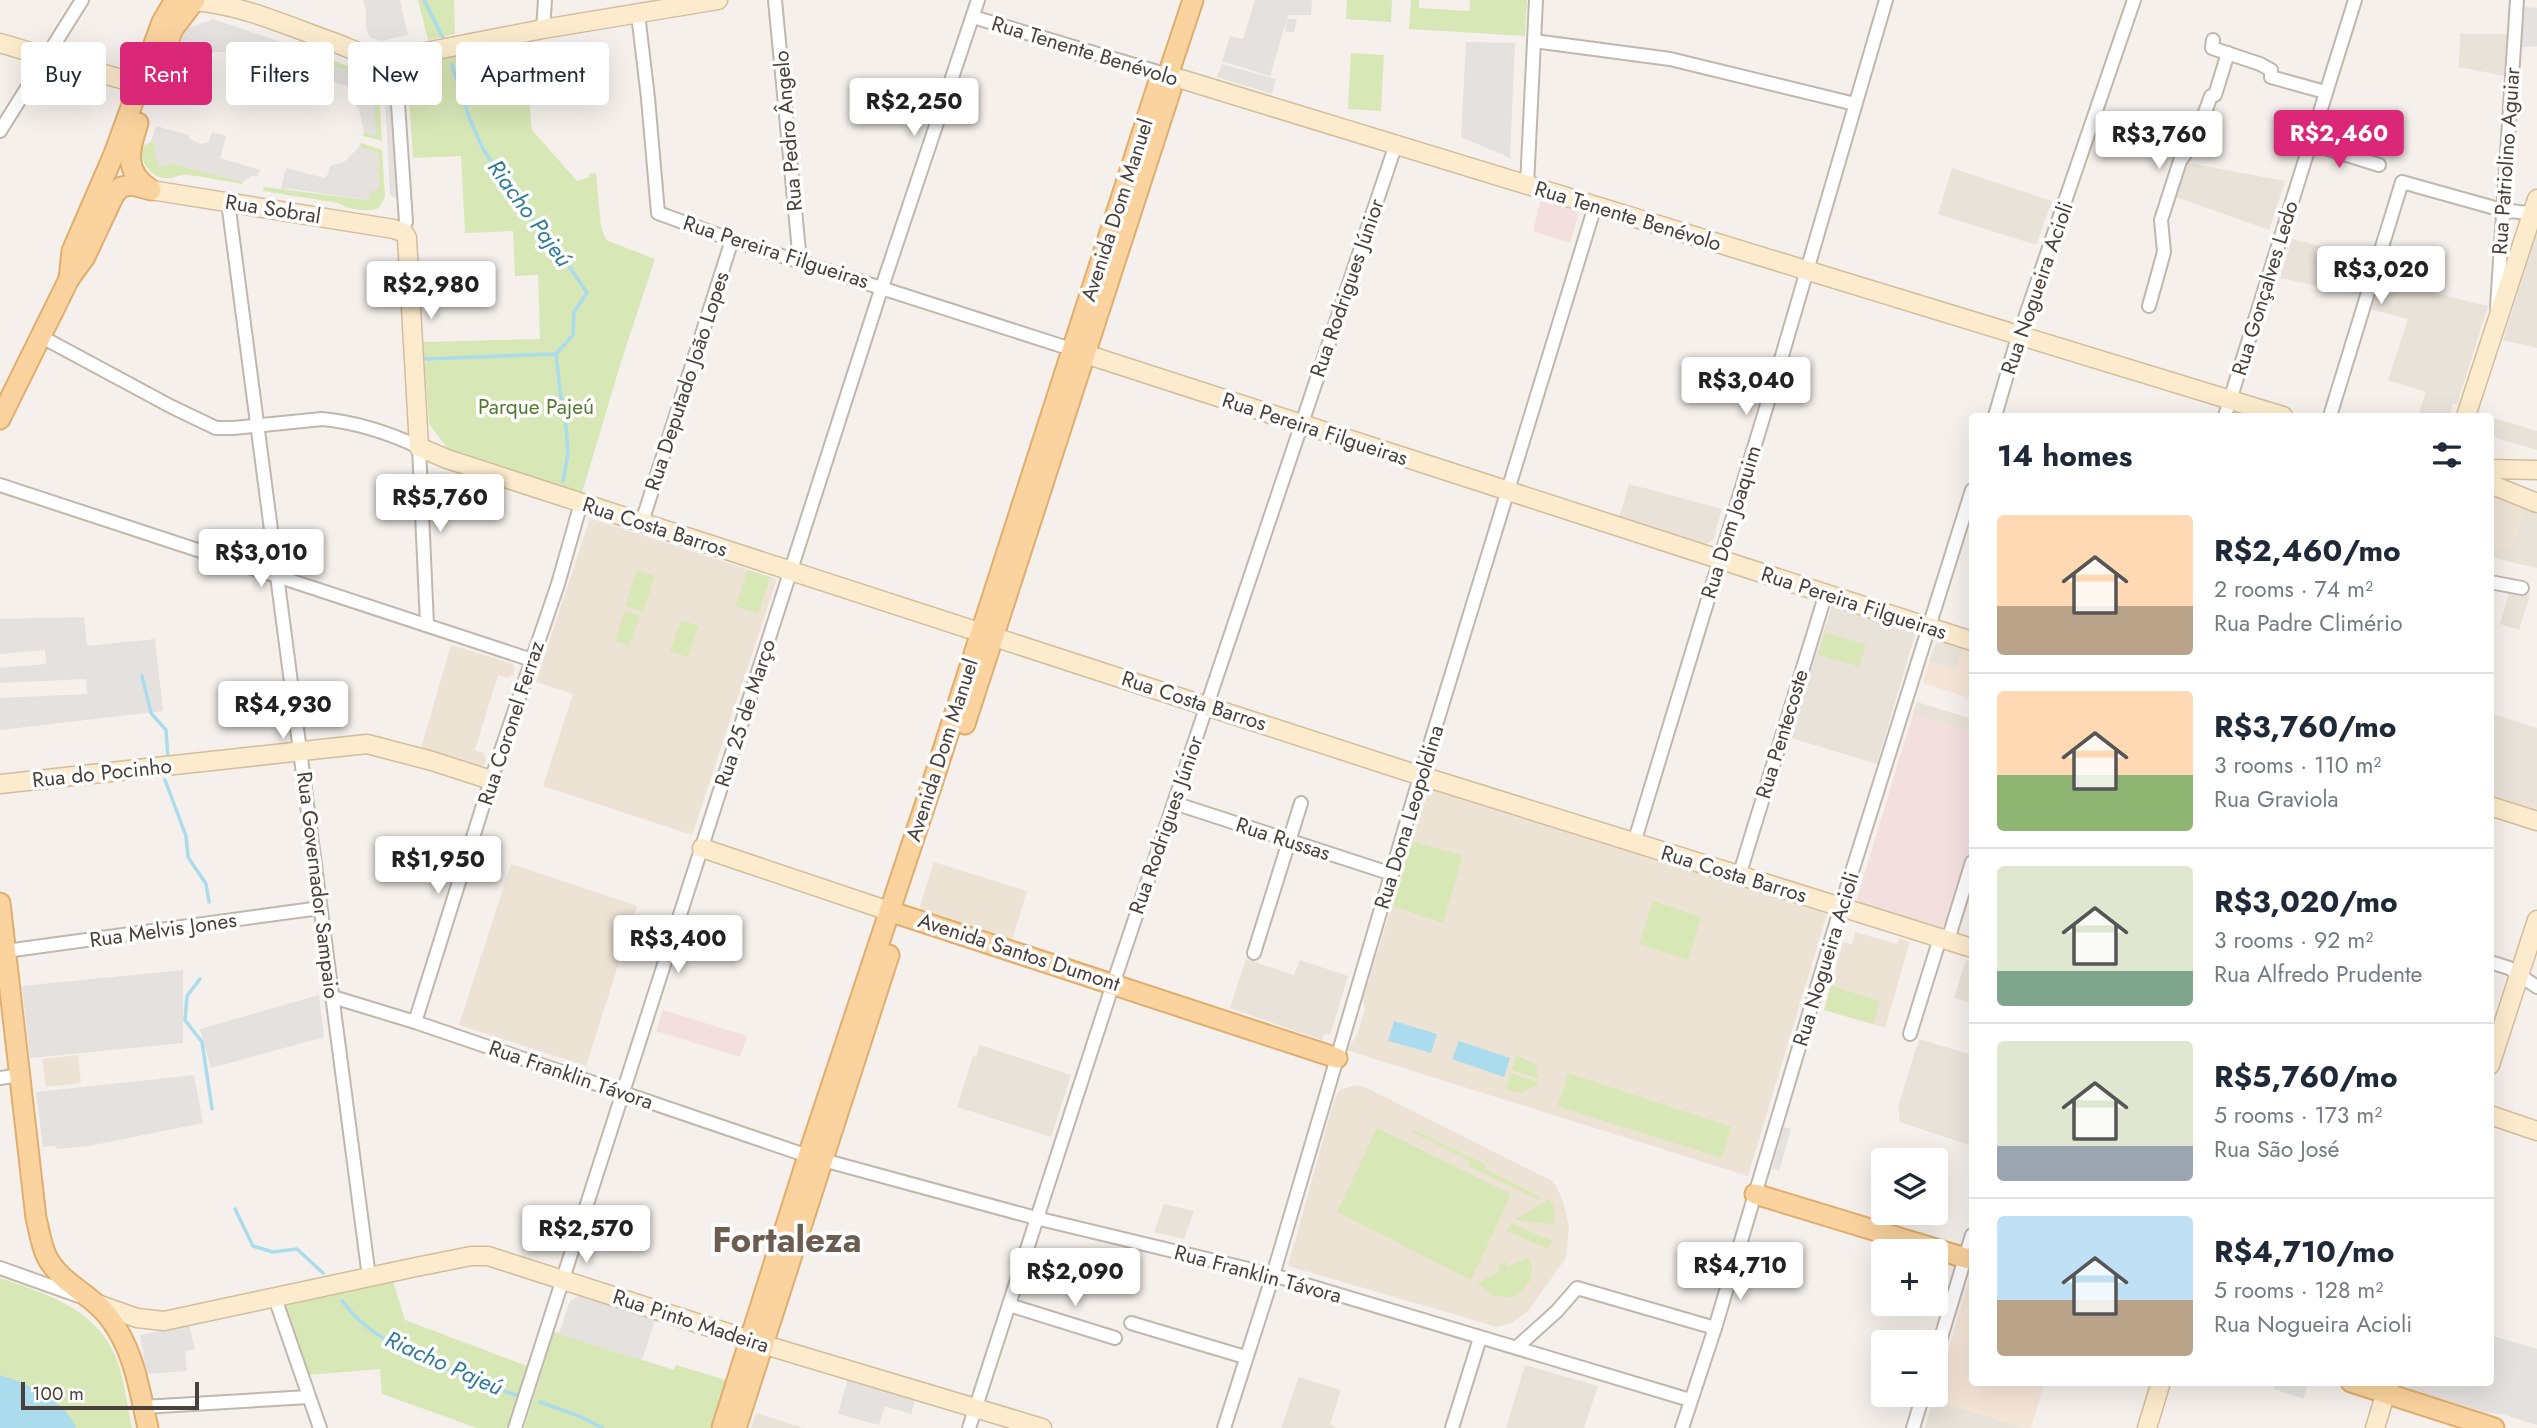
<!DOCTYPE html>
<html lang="en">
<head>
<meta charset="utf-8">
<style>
	body { margin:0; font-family:Jost,sans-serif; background:#f6f6f7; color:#1f2937; height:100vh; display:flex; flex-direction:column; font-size:26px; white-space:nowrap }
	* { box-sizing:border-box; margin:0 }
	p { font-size:23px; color:#747a83 }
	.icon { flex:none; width:38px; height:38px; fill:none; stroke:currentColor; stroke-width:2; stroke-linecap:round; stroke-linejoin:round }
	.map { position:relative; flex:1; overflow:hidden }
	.details { position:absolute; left:1969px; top:413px; width:525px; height:973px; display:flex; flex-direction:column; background:#fff; border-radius:7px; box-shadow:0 7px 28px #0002 }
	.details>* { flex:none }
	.hud { position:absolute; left:21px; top:42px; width:665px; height:63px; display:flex; gap:14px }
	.tools { position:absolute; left:1871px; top:1148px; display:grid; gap:14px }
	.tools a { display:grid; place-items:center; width:77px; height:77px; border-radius:7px; background:#fff; box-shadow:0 7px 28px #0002; font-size:35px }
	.scale { position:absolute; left:21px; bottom:18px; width:178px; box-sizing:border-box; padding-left:7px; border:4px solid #494039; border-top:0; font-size:19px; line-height:24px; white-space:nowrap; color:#494039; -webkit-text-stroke:5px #fff; paint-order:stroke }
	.price { position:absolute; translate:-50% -60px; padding:0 16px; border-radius:7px; background:#fff; color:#222; font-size:23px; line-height:46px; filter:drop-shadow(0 2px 4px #0008) }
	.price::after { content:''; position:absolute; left:50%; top:42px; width:21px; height:16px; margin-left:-10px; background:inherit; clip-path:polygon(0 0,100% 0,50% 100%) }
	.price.current { background:#db2777; color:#fff }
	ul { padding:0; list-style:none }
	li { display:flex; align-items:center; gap:21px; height:175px; padding:0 28px }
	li+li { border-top:2px solid #e0e1e3 }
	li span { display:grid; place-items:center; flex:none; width:196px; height:140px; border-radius:7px; color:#555 }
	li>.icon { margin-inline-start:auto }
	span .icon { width:84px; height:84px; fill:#fffc; stroke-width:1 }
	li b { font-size:30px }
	h2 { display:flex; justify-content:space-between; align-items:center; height:84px; padding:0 28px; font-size:30px }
	.chip { padding:0 24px; border-radius:7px; background:#fff; box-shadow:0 7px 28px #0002; font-size:24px; line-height:63px }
	.chip.current { background:#db2777; color:#fff }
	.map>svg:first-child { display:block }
</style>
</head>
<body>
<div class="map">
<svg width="2537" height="1428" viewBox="0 0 2537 1428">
	<rect width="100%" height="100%" fill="#f5f0eb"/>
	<g fill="#e8e2d9">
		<path d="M2460,34h48l-3,42 -46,-9z"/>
		<path d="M2183,162l102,19 -16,49 -96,-34z"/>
		<path d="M1952,168l100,33 -16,44 -98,-31z"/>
		<path d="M2537,232v116l-34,-8z"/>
		<path d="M2292,239l78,20 -11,36 -79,-17z"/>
		<path d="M2382,269l37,9 -1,11 70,17 -31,98h-4l-4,12h-31l8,-24 -38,-12 20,-61 -38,-10z"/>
		<path d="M2490,417l47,14v19l-47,-14z"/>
		<path d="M1629,484l93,25 -9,31 -9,5 -85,-27z"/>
		<path d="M2525,509l12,5v54l-47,-11v-12l20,4z"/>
		<path d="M2510,589l20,6 -11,35 -19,-6z"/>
		<path d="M1832,606h7l77,25 -39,133 -89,-27z"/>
		<path d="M1941,641l22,6 -7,23 -27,-8 6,-18z"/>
		<path d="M1917,702l52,16 3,-8v23l-59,-19z"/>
		<path d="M2490,713l47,15v82l-47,-14v-23l4,-14 -4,-1z"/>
		<path d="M1246,959l48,16 6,-15 48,16 -18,59 -6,-1 -2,6 -92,-32z"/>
		<path d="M1966,960l6,2v41l-18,-5z"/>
		<path d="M1919,1039l53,16v91l-72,-24 -2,-15z"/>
		<path d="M980,1045l91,30 -20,62 -94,-30 16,-51 3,1z"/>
		<path d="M1164,1204l30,7 -10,28 -30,-7z"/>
		<path d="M1525,1365l73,21 -14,42h-78z"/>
		<path d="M1299,1377l42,13 -11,34 6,4h-55z"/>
		<path d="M1933,1400l91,28h-99z"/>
		<path d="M756,1413l48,15h-53z"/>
	</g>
	<g fill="#f5e5d7">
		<path d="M1963,647l9,4 -3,23 3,1v24l-49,-16 6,-21 27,8z"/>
		<path d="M1972,1281v101l72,1 -13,45h-7l-91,-28 35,-116z"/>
	</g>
	<g fill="#ede3d5">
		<path d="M2490,495l35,14 -15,40 -20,-4z"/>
		<path d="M590,518l187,61 -85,256 -149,-49 30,-92 -37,-12z"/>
		<path d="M451,645l62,19 2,5 -2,6 -6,3 -9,-3 -23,75 9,3 2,7 -1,5 -7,3 -57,-20z"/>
		<path d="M1429,787l398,127 -79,262 -402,-126 11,-14 8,-28 -2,-10z"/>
		<path d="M934,862l93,29 -15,49 -91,-29 -1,-5z"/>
		<path d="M511,864l126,42 -51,160 -127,-41z"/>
		<path d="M1855,932l42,12 2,-6 11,4 -25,86 -61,-18 19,-68 9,2z"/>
		<path d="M78,1055l3,28 -35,4 -4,-28z"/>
		<path d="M1357,1085l8,2 185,93 6,5 8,20 5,21 -3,32 -38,53 -18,13 -13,3 -209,-61 46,-166 6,-10z"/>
	</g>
	<g fill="#f4dfdf">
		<path d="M1541,200l34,11 3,5 -8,27 -37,-12z"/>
		<path d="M1913,714l59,19v112l-25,83 -4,2 -84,-27 -2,-4z"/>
		<path d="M663,1010l84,26 -7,21 -84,-26z"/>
	</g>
	<g fill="#d8e7b6">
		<path d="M418,0h36l1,34 -27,6z"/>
		<path d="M1347,0h45l-1,22 -45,-3z"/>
		<path d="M1411,0h8v8l50,3 1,-11h57l-2,36 -116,-7z"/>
		<path d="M523,42l9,88 45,51 12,-4v-3l7,-1 5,54 5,13 49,19 -34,103 -39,131 -134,-44 -19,-25 -6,-82 117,-3 -2,-64 -23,1 -2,-45 -48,2 -4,-77 -48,2 -6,-92 3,-5z"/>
		<path d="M311,51l65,27 3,12 3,51 -19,-5 1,-4 12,3 -10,-57 -51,-19 -1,2 -4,-1z"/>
		<path d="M1351,53l33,2 -3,56 -33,-2z"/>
		<path d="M151,142l5,1 -1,6 14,14 74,19 -1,2c-18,-3 -36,-7 -55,-9 -6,-1 -10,2 -16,3 -19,3 -30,-15 -31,-31z"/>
		<path d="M361,143l21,7 3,46 -6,12c-12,4 -31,2 -41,-5l-75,-12 1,-4 103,13 4,-10h8l-1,-37 -19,-6z"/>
		<path d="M637,570l18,6 -12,36 -18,-6z"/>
		<path d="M748,570l22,7 -12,37 -23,-8z"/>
		<path d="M625,611l15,5 -11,30 -14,-5z"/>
		<path d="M681,620l17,6 -10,31 -18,-6z"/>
		<path d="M1825,632l41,13 -7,22 -41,-13z"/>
		<path d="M1412,841l51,15 -20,67 -51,-17z"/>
		<path d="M1653,901l48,16 -13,43 -49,-16z"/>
		<path d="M1831,986l49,15 -7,23 -49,-14z"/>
		<path d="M1517,1055l19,10 3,14 -27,-9z"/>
		<path d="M1511,1073l27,9 -2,4 -15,7 -15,-3z"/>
		<path d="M1568,1073l163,54 -9,31 -162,-51 -2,-2z"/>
		<path d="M1377,1128l134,66 -40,86 -134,-68z"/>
		<path d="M1413,1129l73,36 -1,4 55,28 -1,3 -70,-34 1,-5 -58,-29z"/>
		<path d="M1549,1199l5,8 1,18 -38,-5v-3h3z"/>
		<path d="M1511,1223l41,18 -4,8 -41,-18z"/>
		<path d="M1529,1257c7,17 1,31 -16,40l-20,-1 -16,-13 22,-11 -2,-6 8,-4 3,5z"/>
		<path d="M0,1278c51,17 104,34 120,91 5,19 8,40 12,59h-132z"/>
		<path d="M393,1281l12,39 125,47 -21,61h-32l-95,-34 -2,-25 -72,6 -24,-70z"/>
		<path d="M554,1332l120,38 2,-5 53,16 -15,47h-190z"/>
	</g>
	<g fill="#e4e1df">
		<path d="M363,0h37l8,35 -27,6 -11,-4 -4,-9v-18z"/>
		<path d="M1255,0h57l-1,15h-23l-1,4h10l-3,14 -9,-2 2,-12 -17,57 -48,-15 8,-25 13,3z"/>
		<path d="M2523,7l14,1v38l-20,2z"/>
		<path d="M213,19l83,28 -7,22 -38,-11 -4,13 -15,-4 -1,-9 -6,-6h-9l-5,2 -32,-9 5,-11 5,-6z"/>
		<path d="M1466,42l49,1 -5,115 -49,-21z"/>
		<path d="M315,59l51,19 8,12 2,45 -12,-3 -5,-23 -11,-11 2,-8 -2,-4 -38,-11z"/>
		<path d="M1222,64l54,15 -4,15 -55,-17z"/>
		<path d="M385,95l8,3 6,106 -2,-5 -7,-4z"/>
		<path d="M156,126l32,9 2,4 11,5 8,-2 3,-10 14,4 -6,22 40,12 -2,6h-7l-8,6 -74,-19 -2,4 -8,-2 -4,-10 1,-12 -5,-1z"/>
		<path d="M359,147l19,6 1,37h-8v7l-3,3 -77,-11h-10l5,-21 38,10 3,-2 3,-10 14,-4z"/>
		<path d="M84,617l3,29 68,-7 8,72 -163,19v-32l87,-4 -1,-15 -86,4v-15l46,-4 -1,-14 -45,4v-35z"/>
		<path d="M183,970v73l-153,15 -8,-72z"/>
		<path d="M319,995l5,42 -113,31 -11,-39z"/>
		<path d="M194,1075l9,48 -114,23 -32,3 -1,-3 -13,1 -7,-55z"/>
		<path d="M1784,1127l7,2 -12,42 -7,-3z"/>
		<path d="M579,1296l76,24 -13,40 -83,-26 11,-33z"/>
		<path d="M189,1325l6,24 -10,2 2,20 -40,3 -7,-39z"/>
		<path d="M2490,1335l47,14v76l-35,-11 -15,-1 -79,-25 -2,-5 84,-1z"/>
		<path d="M848,1378l68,21 -5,15 -26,-8 -6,19 -41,-11z"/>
		<path d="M2276,1383v-1l32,1 -5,16 -29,-10z"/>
	</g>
	<g fill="#aadcee">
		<path d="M1394,1021l43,13 -6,19 -43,-12z"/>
		<path d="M1459,1041l51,17 -6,19 -52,-18z"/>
		<path d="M0,1375c30,10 63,23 76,53h-76z"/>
	</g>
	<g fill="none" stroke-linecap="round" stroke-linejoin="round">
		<g stroke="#aadcee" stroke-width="3.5">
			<path d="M424,0l19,38"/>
			<path d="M556,354l4,37 6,35 2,27 -5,28"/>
			<path d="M424,359l132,-5 17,-19 1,-23 13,-19 -31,-47 -38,-43 -36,-56 -13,-30 -17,-52"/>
			<path d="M142,676l9,37 15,17 2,28"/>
			<path d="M165,780l21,56 2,21 18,27 3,18"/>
			<path d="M200,979l-13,17 -2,24 17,22 10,67"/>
			<path d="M235,1209l18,37 20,6 24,-3 26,24"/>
			<path d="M342,1301c6,7 12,15 18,20 33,30 113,61 156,74"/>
			<path d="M540,1402l39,14 24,12"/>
		</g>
		<defs>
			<g id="street">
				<path d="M775,0l25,262"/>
				<path d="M638,14l10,84 10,115 74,27 339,109"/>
				<path d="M973,17l195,58"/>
				<path d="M543,29l2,-29"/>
				<path d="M2213,40l-1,8 48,16 11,6v7l54,15"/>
				<path d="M1534,41l136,18 185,45"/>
				<path d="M395,59l11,163"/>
				<path d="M0,131l82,-131"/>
				<path d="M2309,143l70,22"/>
				<path d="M1527,185l9,-185"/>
				<path d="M228,202l141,1075"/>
				<path d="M2149,306l15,-54 -3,-32 19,-59 15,-22 16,-43 4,-1 13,-42"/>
				<path d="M2497,307l20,-307"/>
				<path d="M40,336l132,71 44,21h17l89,-9c33,3 67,14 97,28l8,177"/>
				<path d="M1995,416l20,-69 119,-347"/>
				<path d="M2225,416l130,-416"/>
				<path d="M2330,416l72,-234 100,28 35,4"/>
				<path d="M0,485l532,175"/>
				<path d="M642,522l90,-282"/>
				<path d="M2490,582l32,6"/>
				<path d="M1174,803l218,71"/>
				<path d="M1634,843l150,-494 102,-349"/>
				<path d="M1739,876l87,-283"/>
				<path d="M1948,940l24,-78"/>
				<path d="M6,951l314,-43"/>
				<path d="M1254,953l47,-150"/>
				<path d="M2490,962l19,6 28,19"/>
				<path d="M333,997l82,25 393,134"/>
				<path d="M415,1022l76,-242 67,-196 23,-81"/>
				<path d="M1910,1034l30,-96"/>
				<path d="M0,1078l20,-3"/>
				<path d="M823,1160l213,58 237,57 417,125"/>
				<path d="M0,1268l79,28"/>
				<path d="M275,1298l45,130"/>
				<path d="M1009,1305l106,33"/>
				<path d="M1131,1323l114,34"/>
				<path d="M1517,1347l40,-36 20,-23 138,40"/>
				<path d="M1936,1354l36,-119"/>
				<path d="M143,1407l165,-10"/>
				<path d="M515,1428l363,-1129 100,-299"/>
				<path d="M969,1428l141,-435 286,-849"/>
				<path d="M1224,1428l49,-153 144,-488 178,-581"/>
				<path d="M1452,1428l28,-90"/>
				<path d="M1682,1428l33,-100 129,-431 128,-407"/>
				<path d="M1913,1428l10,-33"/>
			</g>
			<g id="secondary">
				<path d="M194,1c49,4 94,25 139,41 19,7 37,17 57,17l153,-30 175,-29"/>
				<path d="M0,43l151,45"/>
				<path d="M1168,75l1115,341"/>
				<path d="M151,190l243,39 10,4 3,5 12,209 28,12 962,313 563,176"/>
				<path d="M1073,350l899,291"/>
				<path d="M2466,416l71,-217"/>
				<path d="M2490,469l47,1"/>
				<path d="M2490,484l47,19"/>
				<path d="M0,784l367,-40 65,17 59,19"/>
				<path d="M2490,806l47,15"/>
				<path d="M702,848l187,63"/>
				<path d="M2490,1065l47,-145"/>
				<path d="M2490,1115l47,16"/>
				<path d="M97,1304l40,14 27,3 252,-54 55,-11h17l287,92 267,80"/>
				<path d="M2147,1428l14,-46"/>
				<path d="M2375,1428l14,-46"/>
			</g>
			<g id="primary">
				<path d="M164,52l9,-23 22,-29"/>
				<path d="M138,123c-9,27 -15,48 12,66"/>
				<path d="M69,279l3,-28 42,-97 48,-132 13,-22"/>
				<path d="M0,419l69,-140 16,-22 29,-62 7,-8 11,-2 19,5"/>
				<path d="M965,724l206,-635 -3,-14"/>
				<path d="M0,903l36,315c3,12 5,26 10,37 12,27 45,39 62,61 26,33 31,72 40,112"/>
				<path d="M889,911l448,147"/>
				<path d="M1755,1194l217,66"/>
				<path d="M2351,1382l143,46"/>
				<path d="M722,1428l86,-272 125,-375 225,-697 10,-9 25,-75"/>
				<path d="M736,1428l153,-473"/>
			</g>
		</defs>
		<use href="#street" stroke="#c0b7ad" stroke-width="16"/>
		<use href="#secondary" stroke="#d3bd9c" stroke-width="21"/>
		<use href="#primary" stroke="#e0ae6e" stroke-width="23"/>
		<use href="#street" stroke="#fff" stroke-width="12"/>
		<use href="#secondary" stroke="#fdebcd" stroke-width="18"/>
		<use href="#primary" stroke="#fad39e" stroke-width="19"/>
	</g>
	<g text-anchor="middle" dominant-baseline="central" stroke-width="7" stroke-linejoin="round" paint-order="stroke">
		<g font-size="21" fill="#494039" stroke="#fff">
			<text transform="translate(1085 51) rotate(17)">Rua Tenente Benévolo</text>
			<text transform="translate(788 131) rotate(-95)">Rua Pedro Ângelo</text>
			<text transform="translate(2506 161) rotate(-86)">Rua Patriolino Aguiar</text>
			<text transform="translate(273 209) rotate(9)">Rua Sobral</text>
			<text transform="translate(1117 210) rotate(-72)">Avenida Dom Manuel</text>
			<text transform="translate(1628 216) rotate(17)">Rua Tenente Benévolo</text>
			<text transform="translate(776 252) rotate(18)">Rua Pereira Filgueiras</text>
			<text transform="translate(1347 288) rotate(-71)">Rua Rodrigues Júnior</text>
			<text transform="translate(2037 288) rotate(-71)">Rua Nogueira Acioli</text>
			<text transform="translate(2265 288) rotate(-73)">Rua Gonçalves Ledo</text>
			<text transform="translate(687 381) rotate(-72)">Rua Deputado João Lopes</text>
			<text transform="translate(1315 429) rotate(18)">Rua Pereira Filgueiras</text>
			<text transform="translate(1731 522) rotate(-73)">Rua Dom Joaquim</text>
			<text transform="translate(655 527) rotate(18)">Rua Costa Barros</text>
			<text transform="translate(1854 603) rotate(18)">Rua Pereira Filgueiras</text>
			<text transform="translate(1194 701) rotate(18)">Rua Costa Barros</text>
			<text transform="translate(745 713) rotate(-72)">Rua 25 de Março</text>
			<text transform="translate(511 723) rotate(-72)">Rua Coronel Ferraz</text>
			<text transform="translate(1782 734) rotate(-73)">Rua Pentecoste</text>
			<text transform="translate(942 750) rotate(-72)">Avenida Dom Manuel</text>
			<text transform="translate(102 773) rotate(-6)">Rua do Pocinho</text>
			<text transform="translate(1409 817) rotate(-73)">Rua Dona Leopoldina</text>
			<text transform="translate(1166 825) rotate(-71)">Rua Rodrigues Júnior</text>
			<text transform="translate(1283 839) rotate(18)">Rua Russas</text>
			<text transform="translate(1734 874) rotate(17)">Rua Costa Barros</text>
			<text transform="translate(318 885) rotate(83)">Rua Governador Sampaio</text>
			<text transform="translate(163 930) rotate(-8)">Rua Melvis Jones</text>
			<text transform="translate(1019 952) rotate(18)">Avenida Santos Dumont</text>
			<text transform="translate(1826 959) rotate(-73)">Rua Nogueira Acioli</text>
			<text transform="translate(571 1075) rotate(19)">Rua Franklin Távora</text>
			<text transform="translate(1258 1274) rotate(15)">Rua Franklin Távora</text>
			<text transform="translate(691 1321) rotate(18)">Rua Pinto Madeira</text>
		</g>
		<g font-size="21" fill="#55792d" stroke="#fff">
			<text x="536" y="407">Parque Pajeú</text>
		</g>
		<g font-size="23" font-style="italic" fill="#307b9a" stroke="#fff">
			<text transform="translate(530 213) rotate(54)">Riacho Pajeú</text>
			<text transform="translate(444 1363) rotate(24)">Riacho Pajeú</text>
		</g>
		<g font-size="35" font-weight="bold" fill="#6b5d50" stroke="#fff">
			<text x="787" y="1240">Fortaleza</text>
		</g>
	</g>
</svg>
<div class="tools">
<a><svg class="icon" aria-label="layers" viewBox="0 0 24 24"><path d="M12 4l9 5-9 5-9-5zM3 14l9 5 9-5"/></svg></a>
<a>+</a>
<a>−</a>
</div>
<div class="scale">100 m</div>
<b class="price" style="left:914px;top:138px">R$2,250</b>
<b class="price current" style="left:2339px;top:170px">R$2,460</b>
<b class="price" style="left:2159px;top:171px">R$3,760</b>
<b class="price" style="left:2381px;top:306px">R$3,020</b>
<b class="price" style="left:431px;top:321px">R$2,980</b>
<b class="price" style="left:1746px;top:417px">R$3,040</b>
<b class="price" style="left:440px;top:534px">R$5,760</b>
<b class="price" style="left:261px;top:589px">R$3,010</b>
<b class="price" style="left:283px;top:741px">R$4,930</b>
<b class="price" style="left:438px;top:896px">R$1,950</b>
<b class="price" style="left:678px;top:975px">R$3,400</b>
<b class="price" style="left:586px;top:1265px">R$2,570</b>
<b class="price" style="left:1740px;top:1302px">R$4,710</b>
<b class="price" style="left:1075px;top:1308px">R$2,090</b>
<div class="hud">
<a class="chip">Buy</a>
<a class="chip current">Rent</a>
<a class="chip">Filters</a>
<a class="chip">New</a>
<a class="chip">Apartment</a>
</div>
<section class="details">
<h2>14 homes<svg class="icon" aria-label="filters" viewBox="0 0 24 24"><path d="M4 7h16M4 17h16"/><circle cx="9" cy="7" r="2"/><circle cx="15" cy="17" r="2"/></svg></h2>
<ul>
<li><span style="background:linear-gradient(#ffd9b3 65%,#b9a48a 0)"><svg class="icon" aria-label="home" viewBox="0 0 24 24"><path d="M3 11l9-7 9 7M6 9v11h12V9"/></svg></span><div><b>R$2,460/mo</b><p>2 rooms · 74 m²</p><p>Rua Padre Climério</p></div></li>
<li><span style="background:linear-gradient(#ffd9b3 60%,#8fb573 0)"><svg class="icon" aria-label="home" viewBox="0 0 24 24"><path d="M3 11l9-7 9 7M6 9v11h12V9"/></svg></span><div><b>R$3,760/mo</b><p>3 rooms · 110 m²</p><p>Rua Graviola</p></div></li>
<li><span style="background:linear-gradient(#dfe7d0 75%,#7fa58c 0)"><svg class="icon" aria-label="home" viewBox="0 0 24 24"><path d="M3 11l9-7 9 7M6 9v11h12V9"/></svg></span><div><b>R$3,020/mo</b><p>3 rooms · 92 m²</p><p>Rua Alfredo Prudente</p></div></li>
<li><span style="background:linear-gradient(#dfe7d0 75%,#9aa5b1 0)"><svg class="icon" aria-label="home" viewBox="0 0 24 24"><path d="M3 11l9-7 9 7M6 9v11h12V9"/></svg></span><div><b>R$5,760/mo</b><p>5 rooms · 173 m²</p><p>Rua São José</p></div></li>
<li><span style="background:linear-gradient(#bfe0f5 60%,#b9a48a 0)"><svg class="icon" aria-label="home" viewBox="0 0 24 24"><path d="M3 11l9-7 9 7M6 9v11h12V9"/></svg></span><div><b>R$4,710/mo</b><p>5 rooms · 128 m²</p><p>Rua Nogueira Acioli</p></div></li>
</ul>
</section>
</div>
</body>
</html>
